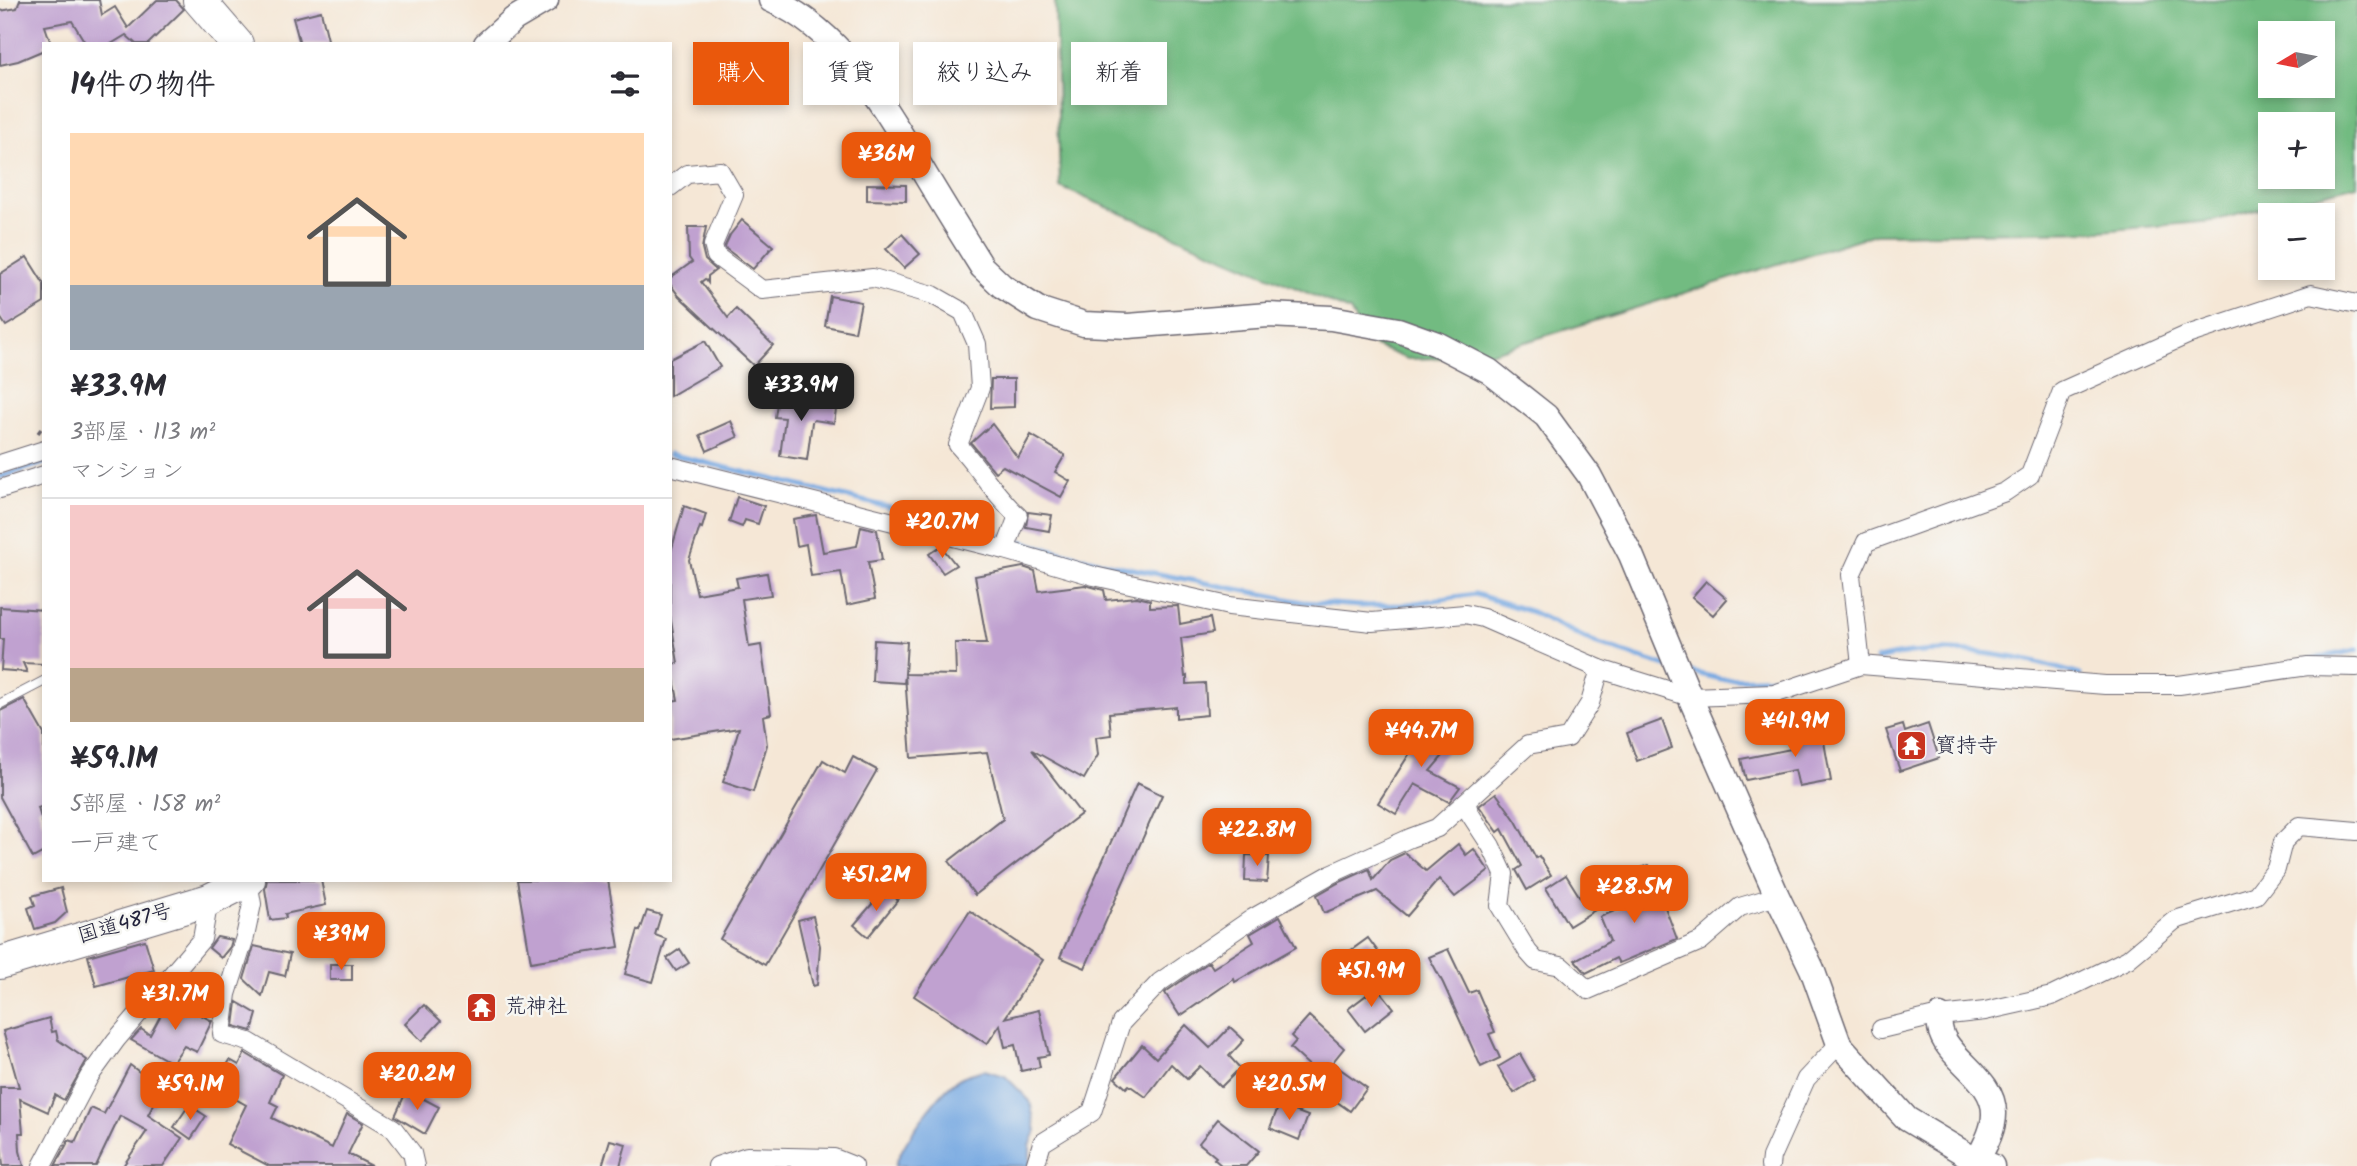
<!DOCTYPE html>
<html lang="ja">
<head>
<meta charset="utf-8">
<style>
	body { margin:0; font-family:Kalam,"Klee One",sans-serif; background:#f2f2f3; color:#2b2b33; height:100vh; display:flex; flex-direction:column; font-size:26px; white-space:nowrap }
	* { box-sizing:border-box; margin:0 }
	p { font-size:23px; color:#7c7c81 }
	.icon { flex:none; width:38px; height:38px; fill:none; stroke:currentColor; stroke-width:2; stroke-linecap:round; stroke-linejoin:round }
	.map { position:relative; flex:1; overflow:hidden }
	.side { position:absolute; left:42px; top:42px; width:630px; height:840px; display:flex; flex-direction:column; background:#fff; border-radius:0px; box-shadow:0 4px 10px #0003 }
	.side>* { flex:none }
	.guide { position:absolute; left:693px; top:42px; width:665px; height:63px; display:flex; gap:14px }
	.needle { width:46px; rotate:260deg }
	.fabs { position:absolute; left:2258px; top:21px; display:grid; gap:14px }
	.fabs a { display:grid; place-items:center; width:77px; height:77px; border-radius:0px; background:#fff; box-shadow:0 4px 10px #0003; font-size:35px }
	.price { position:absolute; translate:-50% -60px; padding:0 16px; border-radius:14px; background:#ea580c; color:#fff; font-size:23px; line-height:46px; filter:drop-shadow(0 2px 4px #0008) }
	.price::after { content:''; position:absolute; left:50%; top:42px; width:21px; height:16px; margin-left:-10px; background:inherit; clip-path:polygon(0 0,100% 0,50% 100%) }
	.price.selected { background:#222; color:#fff }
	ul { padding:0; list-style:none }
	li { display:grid; align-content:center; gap:14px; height:371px; padding:0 28px }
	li+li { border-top:2px solid #e1e1e2 }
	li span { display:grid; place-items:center; height:217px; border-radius:0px; color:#555 }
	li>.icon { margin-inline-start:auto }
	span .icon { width:126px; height:126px; fill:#fffc; stroke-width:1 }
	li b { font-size:30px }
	h2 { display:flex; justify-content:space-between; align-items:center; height:84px; padding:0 28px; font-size:30px }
	.tag { padding:0 24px; border-radius:0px; background:#fff; box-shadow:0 4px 10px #0003; font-size:24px; line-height:63px }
	.tag.selected { background:#ea580c; color:#fff }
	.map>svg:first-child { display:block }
</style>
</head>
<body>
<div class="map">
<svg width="2357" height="1166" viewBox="0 0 2357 1166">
	<rect width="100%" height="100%" fill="#f6f6f2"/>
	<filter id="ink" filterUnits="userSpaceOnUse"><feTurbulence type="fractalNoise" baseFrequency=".0143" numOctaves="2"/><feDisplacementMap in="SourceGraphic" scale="14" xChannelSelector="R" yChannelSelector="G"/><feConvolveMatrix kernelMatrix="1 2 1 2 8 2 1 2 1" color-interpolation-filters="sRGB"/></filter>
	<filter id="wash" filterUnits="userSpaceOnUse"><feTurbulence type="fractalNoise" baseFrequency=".00686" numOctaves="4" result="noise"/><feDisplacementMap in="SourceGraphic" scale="28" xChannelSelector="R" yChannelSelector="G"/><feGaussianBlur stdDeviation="1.57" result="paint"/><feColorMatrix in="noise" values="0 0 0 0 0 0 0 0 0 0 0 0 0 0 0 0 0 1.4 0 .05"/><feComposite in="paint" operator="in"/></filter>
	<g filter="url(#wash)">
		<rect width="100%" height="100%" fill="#f5e7d6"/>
		<path fill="#72bb81" stroke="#4a6e5e" stroke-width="2" fill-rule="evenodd" d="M1055,0h1302v185l-145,36 -111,10 -226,3 -398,123 -70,2 -39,-16 -18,-32 -290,-124zM2270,33h52v53h-52zM2270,124h52v53h-52z"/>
		<path fill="#75a7e1" stroke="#4c648e" stroke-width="2" d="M984,1070l21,6 25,25 6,30 -6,15v20h-135c7,-22 46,-79 67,-89 7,-3 15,-5 22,-7z"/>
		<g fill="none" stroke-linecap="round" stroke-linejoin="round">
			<g stroke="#75a7e1" stroke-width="5">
				<path d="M670,454l316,77 51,15 76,19 190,37 58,4 41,-1 73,-11 57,18 63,31 76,25"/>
				<path d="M0,477l44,-14"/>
				<path d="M1877,659c70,-17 136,-5 203,16"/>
				<path d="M2312,659l45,-9"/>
				<path d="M1687,671l34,8 82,-2"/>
			</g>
		</g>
		<g id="blocks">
			<g fill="#c0a1d0">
				<path d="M20,0h79l3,15 13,-8 13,21 29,-28h19l8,9 -36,35h-12l-10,-9 -15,9h-25l-14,-23 -27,5 6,18h-7v6l-26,11 -18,4v-54l17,-3z"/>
				<path d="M321,11l8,33h-29l-7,-26z"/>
				<path d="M867,184l39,1v16l-39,-1z"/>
				<path d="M742,220l31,26 -20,23 -27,-20 -1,-3 5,-11z"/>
				<path d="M688,227h18l-4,21 3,12 11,10 -8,6v7l-3,-4 -4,3 27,36 8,-9 37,36 -19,21 -75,-70 -9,-12v-6l22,-16 -3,-4z"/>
				<path d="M902,234l18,20 -16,14 -18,-19z"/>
				<path d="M27,257l17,27v19l-38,23 -6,-9v-43z"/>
				<path d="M830,296l31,6 -6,30 -30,-6z"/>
				<path d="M705,341l15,26 -50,29v-37z"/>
				<path d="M991,379h23v28l-24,1z"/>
				<path d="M778,396l59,7 -3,20 -20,-3 -2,2 -5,38 -27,-4 5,-38 -10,-1z"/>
				<path d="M731,421l7,16 -31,14 -7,-16z"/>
				<path d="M992,424l26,34 13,-23 34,20 -10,17 15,9 -9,16 -58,-31 -8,6 -24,-29z"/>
				<path d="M737,497l27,9 -6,18 -13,-4 -3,7 -13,-5z"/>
				<path d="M684,506l22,8 -4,14 -2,-1 -11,33 8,34 41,-7 -2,-9 31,-5 4,22 -29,4 7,48 12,-2 10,69 -8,2 4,29 -14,47 -30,-10 16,-54 -69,11v-38l8,-1 -7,-36 7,-1 -8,-48v-60z"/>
				<path d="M1028,512l24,3 -3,16 -23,-4z"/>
				<path d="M816,515l7,37 34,-6 4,-20 16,4 5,30 -14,2 7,37 -28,6 -6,-33 -30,4 -5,-32 -9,2 -4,-27z"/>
				<path d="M941,546l15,19 -13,8 -14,-19z"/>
				<path d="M1023,567l12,4 4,20 46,-6 19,5 2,10 31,-3 13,3v7l28,-1 2,18 30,-6 3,15 -32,5 4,39 2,-1v8l18,-1 2,32 -31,3v-11l-67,6 2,22 -15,2 2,18 -14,24 -52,-29 49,64 -106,81 -26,-34 54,-42 -16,-67 -76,6 -6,-83 -1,8 -32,-2 2,-41 33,2 -2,32 51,1 -1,-32h32l-12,-67z"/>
				<path d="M1706,581l21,18 -14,16 -21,-18z"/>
				<path d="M0,607l44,3v54l-21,-1 4,9 -26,-2 2,-31h-3z"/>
				<path d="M24,699l20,35v72l-6,2 6,20v24l-11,6 -33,-61v-86z"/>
				<path d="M1662,720l10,28 -35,13 -10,-28z"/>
				<path d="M1427,721l27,22 -24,28 30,16 -11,15 -34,-18 -19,30 -18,-11 32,-50 -6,-5z"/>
				<path d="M1928,724l11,34 -39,13 -14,-41 17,-5 2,7z"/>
				<path d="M1821,725l10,56 -32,6 -4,-17 -49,10 -5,-21 50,-10 -3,-18z"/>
				<path d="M853,757l24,13 -112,195 -45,-26 103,-179 22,13z"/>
				<path d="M1137,783l25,12 -77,173 -25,-11z"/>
				<path d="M1496,793l20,28 20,37 3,-2 12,19 -24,15 -11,-20 6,-4 -20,-37 -4,3 -19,-26z"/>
				<path d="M1458,844l8,11 8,-6 15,22 -34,26 -16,-18 -32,37 -30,-25 -53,22 -7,-18 21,-12 31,-14 4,11 17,-20 15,-7 21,18z"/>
				<path d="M1246,855l23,1 -2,26 -22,-1z"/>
				<path d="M1649,865l28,74 -58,24 -3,-5 -30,15 -11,-13 35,-19 -10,-24 36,-15 -11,-28z"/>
				<path d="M1566,875l15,24 10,-6 9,14 -31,19 -23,-38z"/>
				<path d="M267,880h54l5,25 -41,9 1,4 -16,2 -5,-31z"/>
				<path d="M517,880h91l11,67 -88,15z"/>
				<path d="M61,888l6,24 -12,11 -20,6 -7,-21 7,-3 -3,-9z"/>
				<path d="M885,889l13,11 -30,37 -14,-12z"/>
				<path d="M647,911l14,4 -6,20 11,4 -13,43 -28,-8 13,-44 2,1z"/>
				<path d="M970,911l73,49 -38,58 34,-8 10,45 -11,2 2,10 -19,4 -6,-26 -10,2 -5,-22 -13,19 -73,-48z"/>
				<path d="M813,916l7,30 -3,39 -4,1 -15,-66z"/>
				<path d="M1280,916l16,31 -61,35 -1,-3 -54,37 -15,-23 2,-2 42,-29 4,6 41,-26 -4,-8z"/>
				<path d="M217,937l15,3 -2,7 -9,11 -12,-10z"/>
				<path d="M1368,938l11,15 -18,13 -11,-15z"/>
				<path d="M145,940l9,30 -58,16 -8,-30z"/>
				<path d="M254,946l36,8 -5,22 -16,-4 -7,24 -18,-17z"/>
				<path d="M680,949l9,14 -13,8 -9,-13z"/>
				<path d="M1448,949l21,44 8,-3 18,42 -6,2 11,24 -19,9 -38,-84 -14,-26z"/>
				<rect x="330" y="964" width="22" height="16"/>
				<path d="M1377,987l17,21 -29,23 -17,-22z"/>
				<path d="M170,998l42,23 -15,31 -13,-6 -12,17 -41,-23 10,-11 9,6z"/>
				<path d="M237,1002l20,12 -5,17 -18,-5z"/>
				<path d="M424,1005l17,16 -19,20 -17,-17z"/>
				<path d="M1309,1016l35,32 -12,15 35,25 -17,23 -45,-32 9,-9 -24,-22 6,-7 -5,-5z"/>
				<path d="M49,1018l3,14 4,-1 2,9 29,20 -23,40 -9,-5 -7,17 -28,-13 3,34h-4l1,18 4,15h-21l-3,-31v-48h19l-16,-56z"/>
				<path d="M1186,1025l24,23 20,-21 14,13 -15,16 11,12 -19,19 -21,-21 -13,13 -16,-15 -25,33 -17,-12 -3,3 -11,-10 27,-33 14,13z"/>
				<path d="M245,1053l37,22 -12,27 8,4 -6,12 60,30 15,-34 16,9 -15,31 24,12h-103l-42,-22 19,-39 -32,-18 16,-27 9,5z"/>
				<path d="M1520,1054l15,26 -21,13 -16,-26z"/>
				<path d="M130,1065l32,24 -14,26 34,23 -19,28h-40l24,-35 -27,-15 -24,50h-41l14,-26 6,2 16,-34 13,6z"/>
				<path d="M407,1090l32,17 -14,27 -30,-18z"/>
				<path d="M189,1105l17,11 -15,23 -17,-12z"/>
				<path d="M1279,1105l29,11 -9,24 -29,-12z"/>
				<path d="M1218,1119l41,32 -13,15h-24l-8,-7 2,-2 -17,-14z"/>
				<path d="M610,1140l16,4 -6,22h-18z"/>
			</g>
		</g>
	</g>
	<g filter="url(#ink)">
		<use href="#blocks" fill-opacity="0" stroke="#6c6771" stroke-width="2"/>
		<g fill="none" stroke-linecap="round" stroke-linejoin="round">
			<defs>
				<path id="lane" d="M0,704l44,-23"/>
				<g id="street">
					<path d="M670,187l17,-13 33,-3 14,24 -21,50 3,11 46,34 111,-12 60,17 30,17 14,32 3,44 -22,57c22,24 37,50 60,71l-13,34"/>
					<path d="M0,464l44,-14"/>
					<path d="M670,466l335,84 89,26 135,30 143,16 93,-8 18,4 117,51 90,28 84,-3 87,-29 244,20h74l129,-19 49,1"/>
					<path d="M0,489l44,-14"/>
					<path d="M1861,665l-10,-90 15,-33 139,-50 25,-17 32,-84 125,-56 124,-41 46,10"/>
					<path d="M1466,802l4,12 21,32 13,28 -4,32 28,46 8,9 25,5 27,24 113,-49 39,-34 37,-11"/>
					<path d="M248,881l4,23 -7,33 -18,57 -5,40 27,8 144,86 19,25 3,13"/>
					<path d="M1881,1029l50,-12 54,-6 67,-15 76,-37 47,-39 81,-25 20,-26 7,-27 16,-16 58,5"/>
					<path d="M42,1166l47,-89 27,-37 86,-101 7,-39"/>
					<path d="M717,1166l30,-10 87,2 20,8"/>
					<path d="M1035,1166l7,-23 50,-31 29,-89 39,-41 93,-64 80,-45 77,-35 27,-10 91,-83 40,-7 22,-35 10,-34"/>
					<path d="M1770,1166l1,-9 35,-78 33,-35"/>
				</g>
				<g id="secondary">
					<path d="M771,0c71,31 113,107 152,171 19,32 39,64 59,96l20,19 36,23 46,15 44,2 140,-11 63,3 67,12 39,14 52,27 57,45 43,59 42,80 59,142 87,199 35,73 27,75 68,75 70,42 15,5"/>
					<path d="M486,44l28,-25 32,-19"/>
					<path d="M1940,1016c-7,39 55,57 54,98 0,16 -10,33 -17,47"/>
				</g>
				<g id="highway">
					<path d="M199,0l38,44"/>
					<path d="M0,963l209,-63 40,-20"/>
				</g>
			</defs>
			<use href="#lane" stroke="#6c6771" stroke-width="11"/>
			<use href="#street" stroke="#6c6771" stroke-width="20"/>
			<use href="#secondary" stroke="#6c6771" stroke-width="27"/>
			<use href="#highway" stroke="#6c6771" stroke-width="34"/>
			<path stroke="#6c6771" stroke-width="3.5" stroke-dasharray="5 5" stroke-linecap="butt" d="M38,433l6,-8"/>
			<use href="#lane" stroke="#fff" stroke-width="9"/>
			<use href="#street" stroke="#fff" stroke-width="18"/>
			<use href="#secondary" stroke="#fff" stroke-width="24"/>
			<use href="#highway" stroke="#fff" stroke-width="32"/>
		</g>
	</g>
	<defs>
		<symbol id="temple-square" viewBox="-11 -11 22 22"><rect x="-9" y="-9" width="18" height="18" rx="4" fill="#c8321e" stroke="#f6f6f2"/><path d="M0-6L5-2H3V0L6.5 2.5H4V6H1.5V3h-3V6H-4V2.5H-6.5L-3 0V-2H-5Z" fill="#fff"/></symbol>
	</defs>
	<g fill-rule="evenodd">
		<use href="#temple-square" x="1894" y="728" width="35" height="35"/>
		<use href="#temple-square" x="464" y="990" width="35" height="35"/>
	</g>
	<g text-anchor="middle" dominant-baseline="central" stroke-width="5" stroke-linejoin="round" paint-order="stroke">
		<g font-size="21" fill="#22223b" stroke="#f6f6f2" text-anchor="start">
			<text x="1935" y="746">寳持寺</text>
			<text x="505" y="1007">荒神社</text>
		</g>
		<g font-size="21" fill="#22223b" stroke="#f6f6f2">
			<text transform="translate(125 924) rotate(-16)">国道487号</text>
		</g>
	</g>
</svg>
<div class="fabs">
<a><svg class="needle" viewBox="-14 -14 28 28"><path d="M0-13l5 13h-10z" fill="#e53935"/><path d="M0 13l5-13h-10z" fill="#7c7c81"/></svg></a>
<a>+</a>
<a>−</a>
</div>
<b class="price" style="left:886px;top:192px">¥36M</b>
<b class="price selected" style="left:801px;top:423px">¥33.9M</b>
<b class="price" style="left:942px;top:560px">¥20.7M</b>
<b class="price" style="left:1795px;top:759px">¥41.9M</b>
<b class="price" style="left:1421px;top:769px">¥44.7M</b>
<b class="price" style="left:1257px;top:868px">¥22.8M</b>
<b class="price" style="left:876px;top:913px">¥51.2M</b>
<b class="price" style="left:1634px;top:925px">¥28.5M</b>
<b class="price" style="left:341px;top:972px">¥39M</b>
<b class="price" style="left:1371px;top:1009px">¥51.9M</b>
<b class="price" style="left:175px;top:1032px">¥31.7M</b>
<b class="price" style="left:417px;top:1112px">¥20.2M</b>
<b class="price" style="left:190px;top:1122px">¥59.1M</b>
<b class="price" style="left:1289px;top:1122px">¥20.5M</b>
<div class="guide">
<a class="tag selected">購入</a>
<a class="tag">賃貸</a>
<a class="tag">絞り込み</a>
<a class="tag">新着</a>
</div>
<section class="side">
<h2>14件の物件<svg class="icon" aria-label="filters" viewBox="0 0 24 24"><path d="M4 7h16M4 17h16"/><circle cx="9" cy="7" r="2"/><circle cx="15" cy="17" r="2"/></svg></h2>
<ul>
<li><span style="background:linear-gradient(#ffd9b3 70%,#9aa5b1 0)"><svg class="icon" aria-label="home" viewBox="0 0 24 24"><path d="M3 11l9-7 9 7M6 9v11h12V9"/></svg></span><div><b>¥33.9M</b><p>3部屋 · 113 m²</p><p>マンション</p></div></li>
<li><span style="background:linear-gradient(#f6c9c9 75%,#b9a48a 0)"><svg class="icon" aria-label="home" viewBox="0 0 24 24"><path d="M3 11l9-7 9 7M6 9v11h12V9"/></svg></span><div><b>¥59.1M</b><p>5部屋 · 158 m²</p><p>一戸建て</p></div></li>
</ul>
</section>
</div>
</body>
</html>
